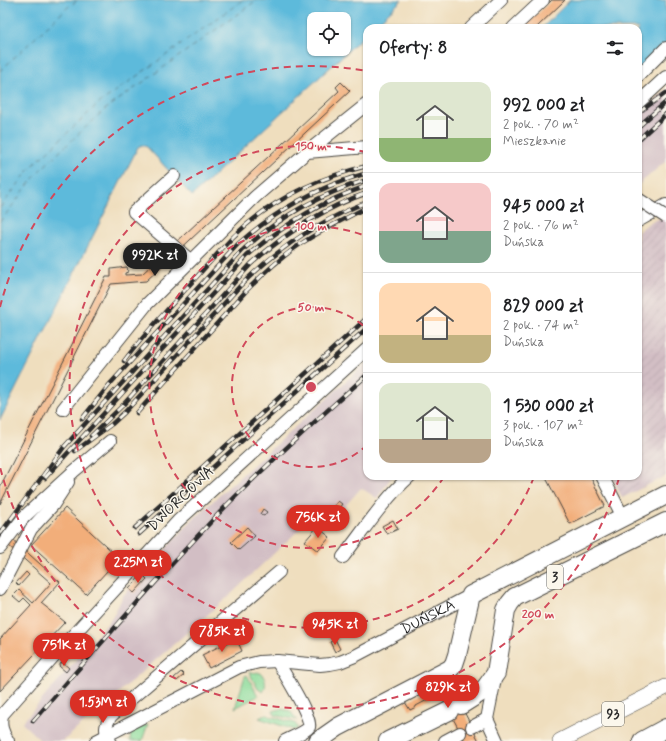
<!DOCTYPE html>
<html lang="pl">
<head>
<meta charset="utf-8">
<style>
	body { margin:0; font-family:Mynerve,sans-serif; background:#f6f6f6; color:#202124; height:100vh; display:flex; flex-direction:column; font-size:15px; white-space:nowrap }
	* { box-sizing:border-box; margin:0 }
	p { font-size:13px; color:#757577 }
	.icon { flex:none; width:22px; height:22px; fill:none; stroke:currentColor; stroke-width:2; stroke-linecap:round; stroke-linejoin:round }
	.map { position:relative; flex:1; overflow:hidden }
	.drawer { position:absolute; left:363px; top:24px; width:279px; height:456px; display:flex; flex-direction:column; background:#fff; border-radius:12px; box-shadow:0 1px 3px #0004 }
	.drawer>* { flex:none }
	.tools { position:absolute; left:307px; top:12px; display:grid; gap:8px }
	.tools a { display:grid; place-items:center; width:44px; height:44px; border-radius:8px; background:#fff; box-shadow:0 1px 3px #0004; font-size:20px }
	.price { position:absolute; translate:-50% -34px; padding:0 9px; border-radius:14px; background:#d93025; color:#fff; font-size:13px; line-height:26px; filter:drop-shadow(0 1px 2px #0008) }
	.price::after { content:''; position:absolute; left:50%; top:24px; width:12px; height:9px; margin-left:-6px; background:inherit; clip-path:polygon(0 0,100% 0,50% 100%) }
	.price.selected { background:#222; color:#fff }
	ul { padding:0; list-style:none }
	li { display:flex; align-items:center; gap:12px; height:100px; padding:0 16px }
	li+li { border-top:1px solid #e0e0e0 }
	li span { display:grid; place-items:center; flex:none; width:112px; height:80px; border-radius:12px; color:#555 }
	li>.icon { margin-inline-start:auto }
	span .icon { width:48px; height:48px; fill:#fffc; stroke-width:1 }
	li b { font-size:17px }
	h2 { display:flex; justify-content:space-between; align-items:center; height:48px; padding:0 16px; font-size:17px }
	.map>svg:first-child { display:block }
</style>
</head>
<body>
<div class="map">
<svg width="666" height="741" viewBox="0 0 666 741">
	<defs>
		<pattern id="industrial-furrows" width="10" height="10" patternUnits="userSpaceOnUse"><rect width="10" height="10" fill="#d2bec4"/><path d="M-1 1l2-2M0 10L10 0M9 11l2-2" fill="none" stroke="#b4a3a9"/></pattern>
	</defs>
	<rect width="100%" height="100%" fill="#fbf7ec"/>
	<filter id="ink" filterUnits="userSpaceOnUse"><feTurbulence type="fractalNoise" baseFrequency=".025" numOctaves="2"/><feDisplacementMap in="SourceGraphic" scale="8" xChannelSelector="R" yChannelSelector="G"/><feConvolveMatrix kernelMatrix="1 2 1 2 8 2 1 2 1" color-interpolation-filters="sRGB"/></filter>
	<filter id="wash" filterUnits="userSpaceOnUse"><feTurbulence type="fractalNoise" baseFrequency=".012" numOctaves="4" result="noise"/><feDisplacementMap in="SourceGraphic" scale="16" xChannelSelector="R" yChannelSelector="G"/><feGaussianBlur stdDeviation="0.9" result="paint"/><feColorMatrix in="noise" values="0 0 0 0 0 0 0 0 0 0 0 0 0 0 0 0 0 1.4 0 .05"/><feComposite in="paint" operator="in"/></filter>
	<g filter="url(#wash)">
		<rect width="100%" height="100%" fill="#efdebe"/>
		<path fill="url(#industrial-furrows)" d="M666,216v260l-44,22 -10,-22h26v-244l12,-10z"/>
		<g fill="#d2bec4">
			<path d="M666,90v71l-28,24v-69z"/>
			<path d="M367,362v114h25l-15,22 -16,-10 -24,27 -14,-8 -94,89 -166,145h-22l-19,-18 90,-105 11,-22 68,-75z"/>
		</g>
		<g fill="#8ddc9b" stroke="#5c8463">
			<path d="M249,672l12,1c5,6 6,13 2,19l-5,-3z"/>
			<path d="M247,675l11,21 -23,12 10,-32z"/>
			<path d="M281,709l9,2 7,9 -22,-5 -2,-4z"/>
			<path d="M267,714l2,2 26,7 3,5 -4,2 -35,-12z"/>
			<path d="M148,724l-6,17h-12l1,-9z"/>
		</g>
		<g fill="#5dbadb" stroke="#447283" fill-rule="evenodd">
			<path d="M0,0h402l-30,28h-5v5l-175,163 -45,-49 -5,-2 -4,2 -138,273zM314,19h30v30h-30z"/>
			<path d="M570,0h96v43l-28,26v-41h-96z"/>
		</g>
		<g fill="none" stroke-linecap="round" stroke-linejoin="round">
			<g stroke="#3c5d69" stroke-width="1" stroke-dasharray="5 4" stroke-linecap="butt">
				<path d="M0,71l68,-64 10,-7"/>
				<path d="M0,208l32,-42 66,-62 145,-104"/>
				<path d="M0,222l38,-50 65,-61 154,-111"/>
			</g>
		</g>
		<g id="blocks">
			<g fill="#f2ae7a">
				<path d="M552,0h13l-29,28h-14z"/>
				<path d="M341,82l9,9 -204,190 -35,3 -111,220v-17l106,-210h5v-8l16,-2 1,5 -3,1v2l17,-1 197,-183 -3,-4z"/>
				<path d="M545,476h45l15,30 -35,18z"/>
				<path d="M338,501l4,3 -4,5 -4,-3z"/>
				<path d="M65,508l54,50 -33,36 -55,-49z"/>
				<path d="M263,509l4,3 -3,4 -4,-2z"/>
				<path d="M393,520l5,9 -11,5 -5,-8z"/>
				<path d="M247,527l8,9 -16,14 -8,-8z"/>
				<path d="M317,527l13,10 -12,14 -13,-10z"/>
				<path d="M0,528l60,54 -19,21 24,19 -65,69v-52l31,-34 -7,-7 -4,4 -7,-6 6,-6 14,13 18,-20 -51,-45z"/>
				<path d="M26,572l3,3 -10,11 -3,-3z"/>
				<path d="M142,574l5,5 -13,14 -5,-4z"/>
				<path d="M236,638l6,13 -33,17 -7,-13z"/>
				<path d="M335,639l5,10 -5,3 -5,-10z"/>
				<path d="M62,662l7,6 -3,4 -7,-6z"/>
				<path d="M181,672l3,3 -7,6 -3,-3z"/>
				<path d="M448,681l2,5 -1,3 3,-1 27,53h-14l-25,-47 5,-3 -2,-1 -6,3v2l-21,11v1l-6,3 -5,-8z"/>
			</g>
		</g>
	</g>
	<g filter="url(#ink)">
		<use href="#blocks" fill-opacity="0" stroke="#484641" stroke-width="1"/>
		<g fill="none" stroke-linecap="round" stroke-linejoin="round">
			<defs>
				<g id="minor">
					<path d="M471,28l30,-28"/>
					<path d="M513,28l30,-28"/>
					<path d="M638,76l28,-28"/>
					<path d="M638,103l28,-26"/>
					<path d="M307,152l60,-5"/>
					<path d="M174,176l-40,36 56,48"/>
					<path d="M638,221l28,-16"/>
					<path d="M63,409l84,-105 108,-107 52,-45 60,-48"/>
					<path d="M602,476l21,41"/>
					<path d="M0,548l24,-31 49,-45 37,-31"/>
					<path d="M343,557c21,-27 41,-58 67,-81"/>
					<path d="M0,589l31,-60 22,-24 15,-23"/>
					<path d="M277,661c6,10 36,58 32,66 -3,5 -19,11 -24,14"/>
					<path d="M495,679l-8,40 10,22"/>
					<path d="M472,727l15,-8"/>
					<path d="M8,741c-6,-9 -8,-16 -6,-26l51,-58 125,-136 189,-172"/>
					<path id="s1" d="M96,741l143,-74 20,-5 18,-1 43,4 10,-1 10,-2 15,-6 116,-61"/>
					<path d="M110,741c-6,-11 -5,-15 1,-25l168,-144"/>
					<path d="M445,741l15,-8"/>
				</g>
				<path id="major" d="M560,741l106,-54"/>
				<g id="highway">
					<path d="M461,705l19,-12 6,-6 10,-14 10,-63 4,-7 5,-6 151,-75"/>
					<path d="M318,741l20,-14 112,-58 4,-5 3,-9 14,-60 195,-100"/>
					<path d="M388,741l61,-30"/>
					<path d="M642,741l24,-13"/>
				</g>
			</defs>
			<use href="#minor" stroke="#484641" stroke-width="14"/>
			<use href="#major" stroke="#484641" stroke-width="16"/>
			<use href="#highway" stroke="#484641" stroke-width="20"/>
			<use href="#minor" stroke="#fff" stroke-width="12"/>
			<use href="#major" stroke="#fff" stroke-width="15"/>
			<use href="#highway" stroke="#fff" stroke-width="18"/>
			<defs>
				<g id="rail">
					<path d="M638,113l28,-20"/>
					<path d="M638,127l28,-25"/>
					<path d="M638,140l28,-26"/>
					<path d="M124,361c19,-25 40,-48 61,-71 16,-18 31,-35 47,-52 37,-37 85,-60 135,-72"/>
					<path d="M137,413l109,-122c17,-17 35,-34 56,-48 21,-14 43,-24 65,-36"/>
					<path d="M82,419l28,-35 128,-140c39,-34 79,-57 129,-71"/>
					<path d="M91,436l31,-30 129,-142c35,-31 72,-56 116,-71"/>
					<path d="M75,451l37,-27 13,-12 115,-126c37,-37 78,-65 127,-84"/>
					<path d="M45,478l202,-222c36,-31 75,-55 120,-70"/>
					<path d="M135,528l232,-210"/>
					<path d="M0,534l64,-87 179,-197c36,-33 77,-56 124,-70"/>
					<path d="M139,534l228,-206"/>
					<path d="M33,721c63,-72 126,-145 192,-214 45,-46 94,-89 142,-132"/>
				</g>
			</defs>
			<use href="#rail" stroke="#2b2b2b" stroke-width="4.5"/>
			<use href="#rail" stroke="#fbf7ec" stroke-width="3" stroke-dasharray="9" stroke-linecap="butt"/>
			<defs>
				<path id="minor-bridge" d="M638,199l28,18"/>
			</defs>
			<use href="#minor-bridge" stroke="#484641" stroke-width="14" stroke-linecap="butt"/>
			<use href="#minor-bridge" stroke="#fff" stroke-width="12"/>
		</g>
	</g>
	<g fill="none" stroke="#d1495b" stroke-width="2" stroke-dasharray="7 5">
		<path d="M367 445A80 80 0 1 1 367 329"/>
		<path d="M444 477A161 161 0 1 1 366 236"/>
		<path d="M534 477A241 241 0 1 1 365 152"/>
		<path d="M619 478A321 321 0 0 1 0 467M0 307A321 321 0 0 1 367 71"/>
	</g>
	<g text-anchor="middle" dominant-baseline="central" stroke-width="3" stroke-linejoin="round" paint-order="stroke">
		<g fill="#fbf7ec" stroke="#696865" stroke-width="1">
			<rect x="547" y="565" width="16" height="24" rx="3"/>
			<rect x="602" y="702" width="22" height="24" rx="3"/>
		</g>
		<g font-size="14" font-weight="bold" fill="#2b2b2b">
			<text x="555" y="577">3</text>
			<text x="613" y="714">93</text>
		</g>
		<g font-size="15" fill="#2b2b2b" stroke="#fbf7ec">
			<text transform="translate(181 499) rotate(-44)">DWORCOWA</text>
			<text stroke="none"><textPath href="#s1" startOffset="362">DUŃSKA</textPath></text>
		</g>
	</g>
	<circle cx="311" cy="387" r="6" fill="#d1495b" stroke="#fbf7ec" stroke-width="2"/>
	<g font-size="12" text-anchor="middle" font-weight="bold" fill="#d1495b" stroke="#fbf7ec" stroke-width="3" stroke-linejoin="round" paint-order="stroke">
		<text x="311" y="150">150 m</text>
		<text x="311" y="230">100 m</text>
		<text x="311" y="311">50 m</text>
		<text x="538" y="618">200 m</text>
	</g>
</svg>
<div class="tools">
<a><svg class="icon" aria-label="locate" viewBox="0 0 24 24"><circle cx="12" cy="12" r="6"/><path d="M12 2v4M12 18v4M2 12h4M18 12h4"/></svg></a>
</div>
<b class="price selected" style="left:155px;top:277px">992K zł</b>
<b class="price" style="left:318px;top:539px">756K zł</b>
<b class="price" style="left:138px;top:584px">2.25M zł</b>
<b class="price" style="left:335px;top:646px">945K zł</b>
<b class="price" style="left:222px;top:653px">785K zł</b>
<b class="price" style="left:64px;top:667px">751K zł</b>
<b class="price" style="left:448px;top:709px">829K zł</b>
<b class="price" style="left:103px;top:724px">1.53M zł</b>
<section class="drawer">
<h2>Oferty: 8<svg class="icon" aria-label="filters" viewBox="0 0 24 24"><path d="M4 7h16M4 17h16"/><circle cx="9" cy="7" r="2"/><circle cx="15" cy="17" r="2"/></svg></h2>
<ul>
<li><span style="background:linear-gradient(#dfe7d0 70%,#8fb573 0)"><svg class="icon" aria-label="home" viewBox="0 0 24 24"><path d="M3 11l9-7 9 7M6 9v11h12V9"/></svg></span><div><b>992 000 zł</b><p>2 pok. · 70 m²</p><p>Mieszkanie</p></div></li>
<li><span style="background:linear-gradient(#f6c9c9 60%,#7fa58c 0)"><svg class="icon" aria-label="home" viewBox="0 0 24 24"><path d="M3 11l9-7 9 7M6 9v11h12V9"/></svg></span><div><b>945 000 zł</b><p>2 pok. · 76 m²</p><p>Duńska</p></div></li>
<li><span style="background:linear-gradient(#ffd9b3 65%,#c2b280 0)"><svg class="icon" aria-label="home" viewBox="0 0 24 24"><path d="M3 11l9-7 9 7M6 9v11h12V9"/></svg></span><div><b>829 000 zł</b><p>2 pok. · 74 m²</p><p>Duńska</p></div></li>
<li><span style="background:linear-gradient(#dfe7d0 70%,#b9a48a 0)"><svg class="icon" aria-label="home" viewBox="0 0 24 24"><path d="M3 11l9-7 9 7M6 9v11h12V9"/></svg></span><div><b>1 530 000 zł</b><p>3 pok. · 107 m²</p><p>Duńska</p></div></li>
</ul>
</section>
</div>
</body>
</html>
